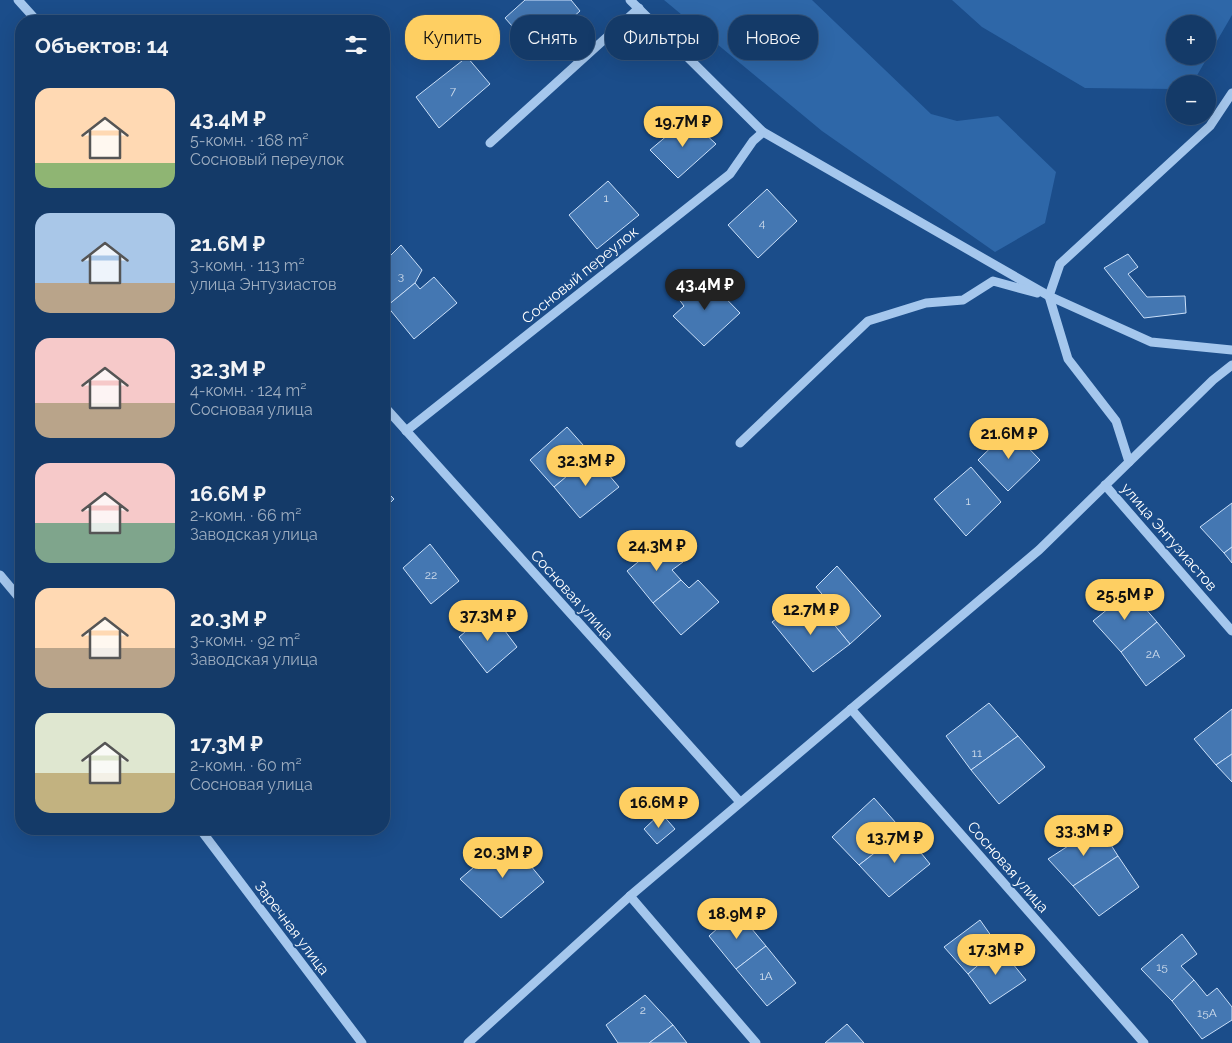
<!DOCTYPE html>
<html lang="ru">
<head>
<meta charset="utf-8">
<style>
	body { margin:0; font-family:Raleway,sans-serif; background:#214571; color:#f1f3f6; height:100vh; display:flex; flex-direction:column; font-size:19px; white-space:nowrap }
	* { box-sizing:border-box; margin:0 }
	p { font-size:16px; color:#9dadc0 }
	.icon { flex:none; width:28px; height:28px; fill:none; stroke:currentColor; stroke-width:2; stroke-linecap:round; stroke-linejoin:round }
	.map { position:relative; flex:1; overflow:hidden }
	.sheet { position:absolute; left:15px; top:15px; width:375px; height:820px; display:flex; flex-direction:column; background:#143a68; border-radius:20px; box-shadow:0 5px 20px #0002,0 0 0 1px #33547c }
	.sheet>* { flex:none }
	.top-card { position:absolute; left:405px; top:15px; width:475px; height:45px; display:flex; gap:10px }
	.controls { position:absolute; left:1166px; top:15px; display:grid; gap:10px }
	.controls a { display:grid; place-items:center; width:50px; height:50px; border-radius:50%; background:#143a68; box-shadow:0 5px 20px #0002,0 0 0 1px #33547c; font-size:25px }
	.price { position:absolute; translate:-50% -42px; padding:0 11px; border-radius:18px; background:#fecf62; color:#111; font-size:16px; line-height:32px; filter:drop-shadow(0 1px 2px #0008) }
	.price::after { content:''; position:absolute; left:50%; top:30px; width:15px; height:11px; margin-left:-8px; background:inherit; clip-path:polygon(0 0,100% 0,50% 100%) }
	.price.active { background:#222; color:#fff }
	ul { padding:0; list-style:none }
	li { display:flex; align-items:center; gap:15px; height:125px; padding:0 20px }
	li span { display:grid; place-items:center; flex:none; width:140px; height:100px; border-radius:15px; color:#555 }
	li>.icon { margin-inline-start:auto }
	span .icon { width:60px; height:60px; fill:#fffc; stroke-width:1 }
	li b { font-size:21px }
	h2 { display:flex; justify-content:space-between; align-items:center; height:60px; padding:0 20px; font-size:21px }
	.pill { padding:0 18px; border-radius:20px; background:#143a68; box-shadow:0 5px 20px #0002,0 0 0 1px #33547c; font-size:18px; line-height:45px }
	.pill.active { background:#fecf62; color:#111 }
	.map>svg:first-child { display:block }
</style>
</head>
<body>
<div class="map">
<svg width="1232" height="1043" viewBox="0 0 1232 1043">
	<rect width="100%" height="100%" fill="#1b4d8a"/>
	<g fill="#2e67a8" fill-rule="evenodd">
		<path d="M664,0h148l119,114 26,7 41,-5 58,56 -11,51 -50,29 -173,-121z"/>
		<path d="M952,0h280v15l-40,69h-17v5l-90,-1 -103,-61zM1175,24h33v32h-33z"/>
	</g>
	<g fill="#4477b2" stroke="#cbe0f9">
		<path d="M525,0h46l9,11 -46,40 -29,-33z"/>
		<path d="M467,57l23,27 -51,44 -23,-31z"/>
		<path d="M688,118l28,26 -38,34 -28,-28z"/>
		<path d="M608,181l31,34 -42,34 -28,-34z"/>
		<path d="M767,189l30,32 -39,37 -30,-33z"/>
		<path d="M401,245l21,25 -7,13 -28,23 -3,-3v-41z"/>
		<path d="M1128,254l10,13 -10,7 19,23 38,-1 1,17 -42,5 -40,-50z"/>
		<path d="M704,276l36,37 -36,33 -31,-30 11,-10 -6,-8z"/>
		<path d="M434,277l23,26 -43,36 -27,-33 28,-23 5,6z"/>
		<path d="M567,427l25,28 -38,32 -24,-27z"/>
		<path d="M1010,429l30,31 -32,31 -30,-31z"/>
		<path d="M592,455l27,32 -39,31 -26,-31z"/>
		<path d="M971,467l30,35 -35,34 -32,-37z"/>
		<path d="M384,489l10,10 -10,10z"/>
		<path d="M1232,503v44l-8,6 -24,-26z"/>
		<path d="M665,540l18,22 -11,8 9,10 -28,23 -26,-32z"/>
		<path d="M430,544l29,37 -28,23 -28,-36z"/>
		<path d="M1232,547v16l-8,-10z"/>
		<path d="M837,566l44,50 -31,28 -23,-28 6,-9 -17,-20z"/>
		<path d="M681,580l8,8 9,-8 21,22 -38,33 -28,-32z"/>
		<path d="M1130,591l27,31 -36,30 -28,-31z"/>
		<path d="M802,600l16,24 9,-8 23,28 -37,28 -41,-50z"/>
		<path d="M490,611l27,36 -30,26 -28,-36z"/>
		<path d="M1157,622l28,34 -39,30 -25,-34z"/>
		<path d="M989,703l29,33 -47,34 -25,-34z"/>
		<path d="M1232,709v45l-16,11 -22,-26z"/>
		<path d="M1018,736l27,31 -46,37 -28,-34z"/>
		<path d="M1232,754v28l-16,-17z"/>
		<path d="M874,798l29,33 -44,34 -27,-28z"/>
		<path d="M661,813l14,16 -18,15 -13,-15z"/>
		<path d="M1099,826l19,30 -45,30 -25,-27z"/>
		<path d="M903,831l27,33 -41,33 -30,-32z"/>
		<path d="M508,838l36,44 -43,36 -41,-39z"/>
		<path d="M1118,856l21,31 -40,29 -26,-30z"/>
		<path d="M737,911l29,35 -30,23 -27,-33z"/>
		<path d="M980,920l19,27 -31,27 -24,-27z"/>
		<path d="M1182,934l15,20 -16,12 13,14 -22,21 -31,-32z"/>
		<path d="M766,946l30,37 -29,23 -31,-37z"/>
		<path d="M999,947l27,33 -36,24 -22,-30z"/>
		<path d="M1194,980l13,16 10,-8 15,19v13l-30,19 -30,-38z"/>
		<path d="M645,995l28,30 -24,18h-31l-12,-18z"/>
		<path d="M847,1024l17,19h-39z"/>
		<path d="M673,1025l14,18h-38z"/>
	</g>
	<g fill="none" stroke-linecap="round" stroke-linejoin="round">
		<g stroke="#a5c7ed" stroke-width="9">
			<path d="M18,0l19,21"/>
			<path d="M630,0l133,132 286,164 102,46 81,8"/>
			<path d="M490,143l149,-135"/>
			<path d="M384,406l356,396"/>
			<path d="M406,431l324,-257 23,-33 10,-9"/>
			<path d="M740,443l128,-122 58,-18 37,-3 30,-19 44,12"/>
			<path d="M1129,462l-13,-41 -48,-62 -19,-63 11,-32 150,-138 22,-33"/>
			<path d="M1105,485l127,146"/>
			<path d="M0,575l21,25"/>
			<path d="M851,709l293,334"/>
			<path d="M200,829l162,214"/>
			<path d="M630,896l126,147"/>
			<path d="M468,1043l162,-147 409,-346 174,-170 19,-15"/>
		</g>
	</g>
	<g text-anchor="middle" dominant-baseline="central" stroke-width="4" stroke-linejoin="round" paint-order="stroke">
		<g font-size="12" fill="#d0ddec">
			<text x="453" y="91">7</text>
			<text x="606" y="198">1</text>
			<text x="762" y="223">4</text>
			<text x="401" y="276">3</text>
			<text x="968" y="501">1</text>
			<text x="431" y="575">22</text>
			<text x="1153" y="654">2А</text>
			<text x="977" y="753">11</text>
			<text x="1162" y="967">15</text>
			<text x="766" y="976">1А</text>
			<text x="643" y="1010">2</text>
			<text x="1207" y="1013">15А</text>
		</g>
		<g font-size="15" fill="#fff" stroke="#1b4d8a">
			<text transform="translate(580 275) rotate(-39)">Сосновый переулок</text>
			<text transform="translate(1169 537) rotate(49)">улица Энтузиастов</text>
			<text transform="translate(572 595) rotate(48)">Сосновая улица</text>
			<text transform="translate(1008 867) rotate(49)">Сосновая улица</text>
			<text transform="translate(292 928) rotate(53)">Заречная улица</text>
		</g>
	</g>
</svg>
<div class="controls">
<a>+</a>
<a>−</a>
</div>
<b class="price" style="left:683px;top:148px">19.7M ₽</b>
<b class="price active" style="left:705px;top:311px">43.4M ₽</b>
<b class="price" style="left:1009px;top:460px">21.6M ₽</b>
<b class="price" style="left:586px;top:487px">32.3M ₽</b>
<b class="price" style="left:657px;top:572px">24.3M ₽</b>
<b class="price" style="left:1125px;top:621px">25.5M ₽</b>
<b class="price" style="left:811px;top:636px">12.7M ₽</b>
<b class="price" style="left:488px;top:642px">37.3M ₽</b>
<b class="price" style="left:659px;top:829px">16.6M ₽</b>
<b class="price" style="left:1084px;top:857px">33.3M ₽</b>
<b class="price" style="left:895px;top:864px">13.7M ₽</b>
<b class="price" style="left:503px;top:879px">20.3M ₽</b>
<b class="price" style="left:737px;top:940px">18.9M ₽</b>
<b class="price" style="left:996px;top:976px">17.3M ₽</b>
<div class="top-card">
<a class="pill active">Купить</a>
<a class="pill">Снять</a>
<a class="pill">Фильтры</a>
<a class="pill">Новое</a>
</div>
<section class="sheet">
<h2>Объектов: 14<svg class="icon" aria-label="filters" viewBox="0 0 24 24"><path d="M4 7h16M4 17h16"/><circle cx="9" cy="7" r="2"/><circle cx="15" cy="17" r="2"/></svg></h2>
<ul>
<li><span style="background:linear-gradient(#ffd9b3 75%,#8fb573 0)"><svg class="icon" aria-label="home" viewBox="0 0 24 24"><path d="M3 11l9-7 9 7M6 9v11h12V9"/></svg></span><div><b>43.4M ₽</b><p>5-комн. · 168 m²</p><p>Сосновый переулок</p></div></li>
<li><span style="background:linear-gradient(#a9c7e8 70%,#b9a48a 0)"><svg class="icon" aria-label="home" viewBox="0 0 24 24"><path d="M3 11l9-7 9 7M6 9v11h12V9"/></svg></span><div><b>21.6M ₽</b><p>3-комн. · 113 m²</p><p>улица Энтузиастов</p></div></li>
<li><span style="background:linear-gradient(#f6c9c9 65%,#b9a48a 0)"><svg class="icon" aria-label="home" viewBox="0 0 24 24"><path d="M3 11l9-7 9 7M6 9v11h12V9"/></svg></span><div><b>32.3M ₽</b><p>4-комн. · 124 m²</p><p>Сосновая улица</p></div></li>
<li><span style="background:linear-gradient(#f6c9c9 60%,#7fa58c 0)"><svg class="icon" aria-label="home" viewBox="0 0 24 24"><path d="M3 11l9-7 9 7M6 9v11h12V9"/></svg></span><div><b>16.6M ₽</b><p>2-комн. · 66 m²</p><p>Заводская улица</p></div></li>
<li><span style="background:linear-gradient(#ffd9b3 60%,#b9a48a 0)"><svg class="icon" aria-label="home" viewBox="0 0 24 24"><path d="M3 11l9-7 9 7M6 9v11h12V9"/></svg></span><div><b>20.3M ₽</b><p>3-комн. · 92 m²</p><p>Заводская улица</p></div></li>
<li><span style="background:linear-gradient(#dfe7d0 60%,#c2b280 0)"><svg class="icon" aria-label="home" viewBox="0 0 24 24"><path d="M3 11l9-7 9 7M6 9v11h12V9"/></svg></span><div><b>17.3M ₽</b><p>2-комн. · 60 m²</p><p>Сосновая улица</p></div></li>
</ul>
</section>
</div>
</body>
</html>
